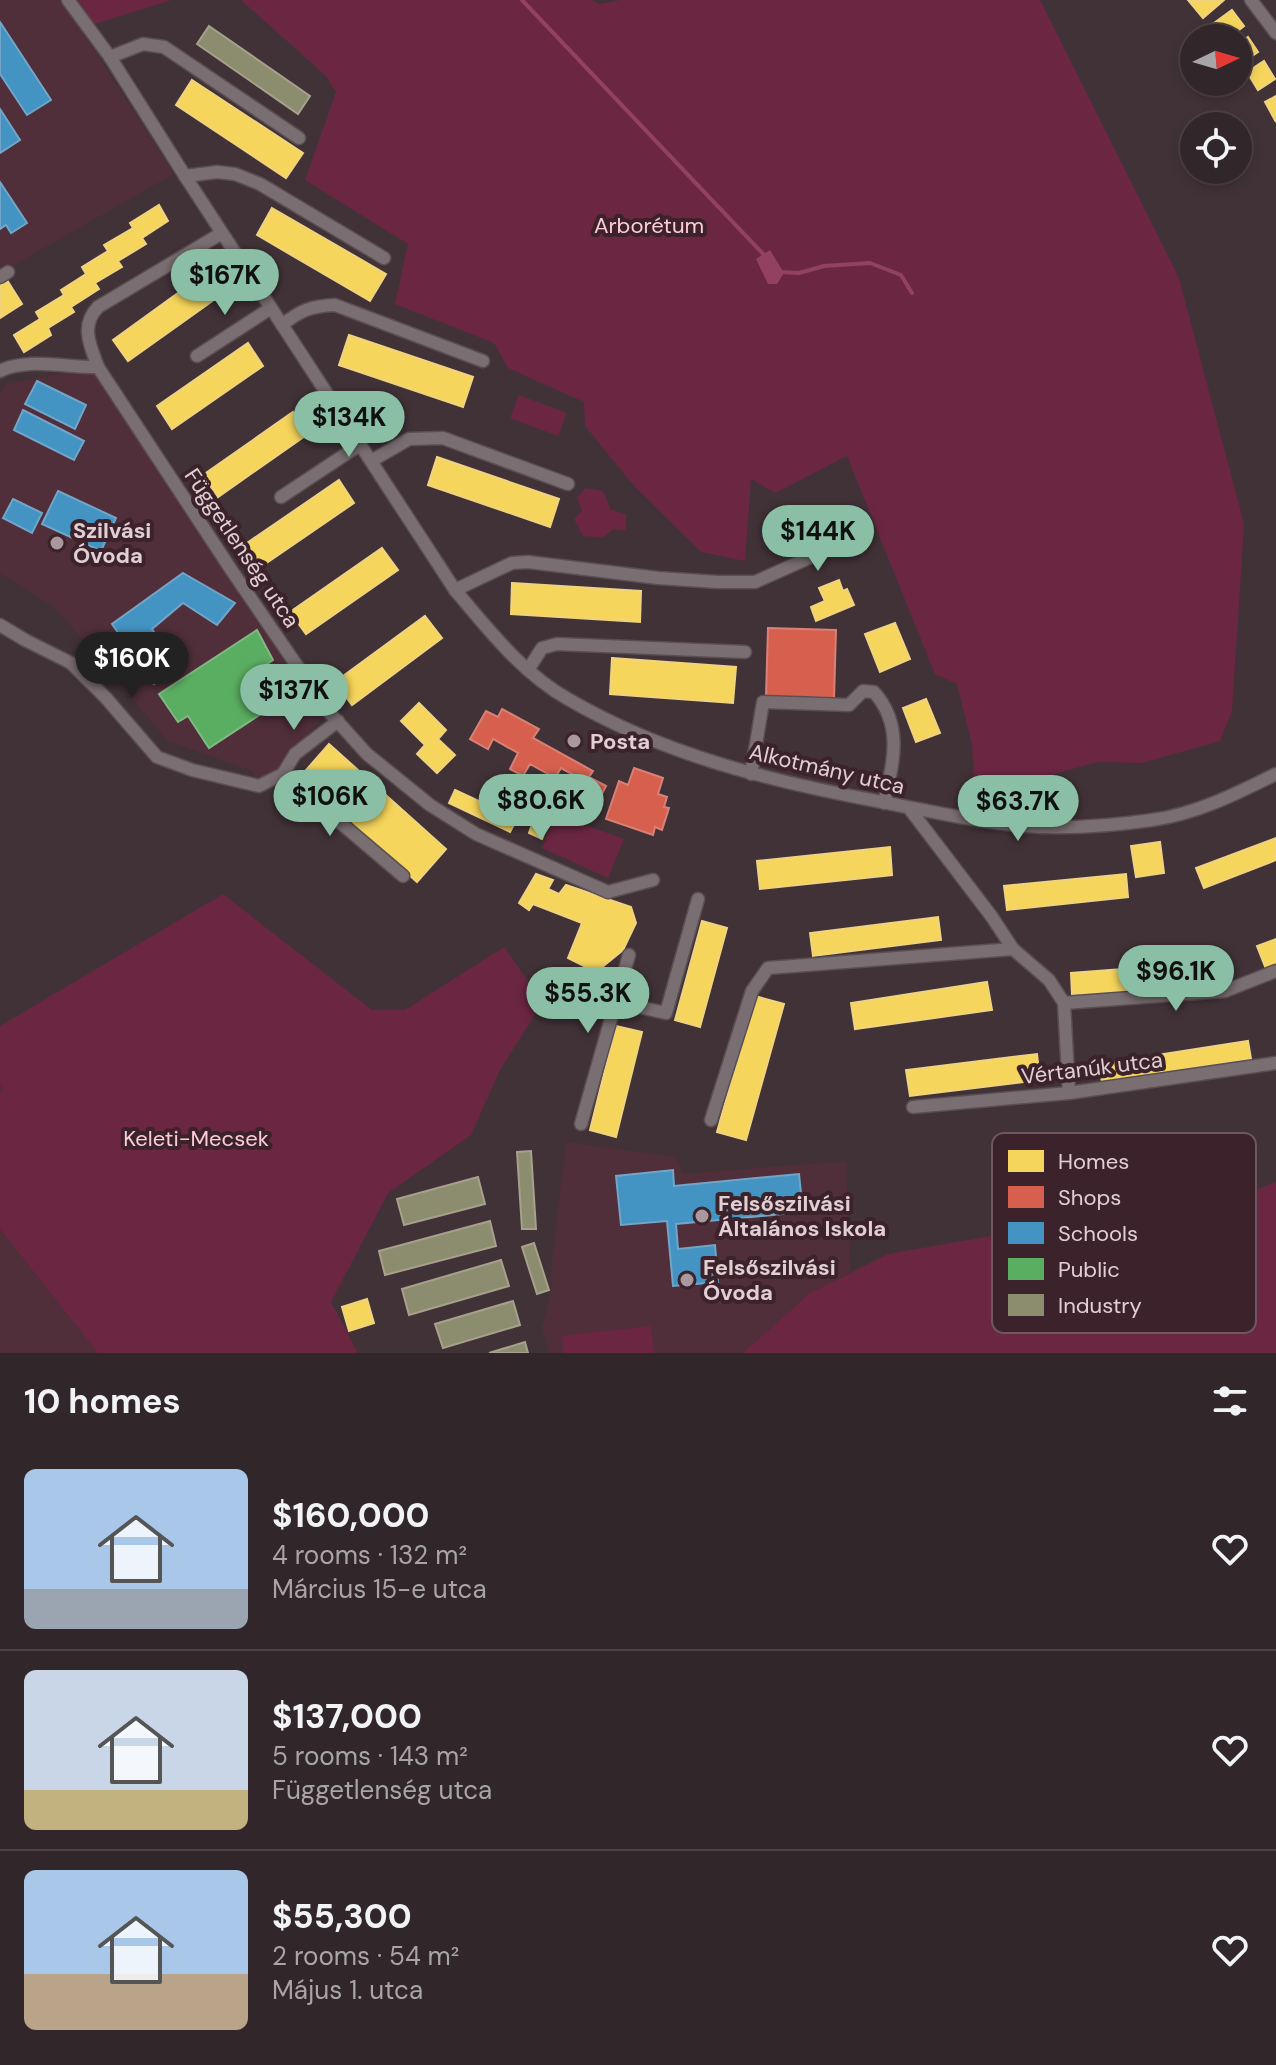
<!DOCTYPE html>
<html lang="en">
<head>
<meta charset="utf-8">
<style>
	body { margin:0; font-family:"DM Sans",sans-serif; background:#392e31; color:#f1f3f6; height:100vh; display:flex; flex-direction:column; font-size:30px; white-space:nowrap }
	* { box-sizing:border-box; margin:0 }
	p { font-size:26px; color:#a8a5a8 }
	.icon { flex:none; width:44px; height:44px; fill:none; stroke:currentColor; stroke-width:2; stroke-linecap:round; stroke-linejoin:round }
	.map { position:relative; height:1353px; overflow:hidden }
	.side { display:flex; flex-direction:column; background:#312629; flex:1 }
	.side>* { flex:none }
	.needle { width:52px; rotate:85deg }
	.buttons { position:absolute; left:1180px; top:24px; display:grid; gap:16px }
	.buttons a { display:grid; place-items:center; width:72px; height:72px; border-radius:50%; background:#312629; box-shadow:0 4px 12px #0003,0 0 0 2px #4c4346; font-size:40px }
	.price { position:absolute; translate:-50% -68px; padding:0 18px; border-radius:28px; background:#8abfa5; color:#111; font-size:26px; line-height:52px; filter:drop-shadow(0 2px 4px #0008) }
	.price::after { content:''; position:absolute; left:50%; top:48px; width:24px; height:18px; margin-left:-12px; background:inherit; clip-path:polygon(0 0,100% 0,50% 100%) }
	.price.active { background:#222; color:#fff }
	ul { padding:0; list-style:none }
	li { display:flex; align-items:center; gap:24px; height:200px; padding:0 24px }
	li+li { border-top:2px solid #4c4346 }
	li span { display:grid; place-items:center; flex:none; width:224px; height:160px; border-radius:12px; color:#555 }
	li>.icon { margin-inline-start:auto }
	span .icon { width:96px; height:96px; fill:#fffc; stroke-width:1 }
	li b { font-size:34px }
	h2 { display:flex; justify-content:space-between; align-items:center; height:96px; padding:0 24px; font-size:34px }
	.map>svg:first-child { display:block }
</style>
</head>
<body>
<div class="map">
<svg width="1276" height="1353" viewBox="0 0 1276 1353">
	<rect width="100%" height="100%" fill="#413237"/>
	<g fill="#502f3a">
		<path d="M0,0h59l11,13 104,161 -174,99z"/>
		<path d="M98,367l230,344 -34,40 -11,23 -24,12 -7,-15 -84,-30 -113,-133 -55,-35v-181l7,-8z"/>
		<path d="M566,1142l110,15 7,17 163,-13 4,111 -40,21 -67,60h-194l-7,-25 9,-35 1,-34z"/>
		<path d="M0,1229l98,124h-98z"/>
	</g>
	<g fill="#6b2742">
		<path d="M78,0h94l-78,24z"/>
		<path d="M241,0h351l7,4 21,-4h420l139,278 65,246 -12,187 -12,30 -78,22 -45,-1 -122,34 -3,-52 -15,-60 -22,-10 -88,-218 -72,37 -24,-14 -6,82 -44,-9 -66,-65 -50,-61 -1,-24 -76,-34 -14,-25 -99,-39 13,-60 -103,-64 31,-88 -10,-16z"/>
		<path d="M519,395l48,18 -9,23 -48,-18z"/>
		<path d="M585,488l18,3 8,19 15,4v17l-13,-2 -11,9 -19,-2 -9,-17 8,-8 -5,-13z"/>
		<path d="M555,814l69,25 -16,39 -66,-30z"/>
		<path d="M223,894l149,116h33l99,-63 39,55 -43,68 -29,65 -83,58 -57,109 27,51h-260l-98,-124v-139l2,-2 -2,-2v-60z"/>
		<path d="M1276,1182v171h-533l67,-60 78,-39 370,-65z"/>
		<path d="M651,1326l3,27h-90l-2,-17z"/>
	</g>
	<path fill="#934160" d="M770,250l14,23 -7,11h-9l-12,-25z"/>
	<g fill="#f6d55c" stroke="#f0d380" stroke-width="2">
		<path d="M1188,0h36l-21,18z"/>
		<path d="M1232,10l12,16 -15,12h-11l-8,-12z"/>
		<path d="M1248,37l10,15 -16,11 -4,-7v-12z"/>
		<path d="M1264,61l11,18 -17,11 -11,-18z"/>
		<path d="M192,80l111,73 -17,25 -110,-73z"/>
		<path d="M1276,96v26l-11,-20z"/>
		<path d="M159,205l9,16 -26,17 4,6 -28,17 4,6 -27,16 4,6 -28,18 3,5 -26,16 3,7 -27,17 -10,-17 26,-16 -4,-7 28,-17 -3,-5 25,-16 -4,-7 26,-16 -4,-6 29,-17 -3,-5z"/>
		<path d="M272,208l114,66 -16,27 -113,-66z"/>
		<path d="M203,275l15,22 -90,64 -15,-21z"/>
		<path d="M7,280l15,24 -22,14v-34z"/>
		<path d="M349,335l124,42 -10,30 -124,-42z"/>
		<path d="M248,343l15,23 -91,63 -15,-23z"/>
		<path d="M293,412l15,22 -90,63 -15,-22z"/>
		<path d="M437,457l122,42 -9,28 -122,-42z"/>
		<path d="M339,480l15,23 -92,63 -15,-23z"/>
		<path d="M804,509l2,4 12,-4 6,16 -25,9 1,5 -15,5 -9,-25z"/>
		<path d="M382,548l16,22 -92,64 -16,-22z"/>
		<path d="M839,580l4,11 4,-2 7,16 -38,16 -5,-14 14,-6 -6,-13z"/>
		<path d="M512,583l129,8 -1,31 -129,-8z"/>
		<path d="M425,616l17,22 -90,67 -17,-23z"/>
		<path d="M895,623l15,36 -30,13 -15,-38z"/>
		<path d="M612,658l124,9 -3,36 -123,-9z"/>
		<path d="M926,699l14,34 -24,9 -13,-34z"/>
		<path d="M419,703l27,27 -8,9 17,16 -18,18 -20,-19 8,-9 -24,-24z"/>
		<path d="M329,744l117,105 -29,33 -117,-105z"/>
		<path d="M455,790l62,29 -7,13 -61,-29z"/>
		<path d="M540,820l5,1 2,6 -5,12 -13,-6 3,-9z"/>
		<path d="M1276,838v22l-72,28 -8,-20z"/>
		<path d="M1160,842l4,31 -28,4 -5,-31z"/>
		<path d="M890,847l2,28 -132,14 -3,-28z"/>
		<path d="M536,874l17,6 -5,9 11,5 7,-9 65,22 5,16 -13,27 -27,22 -28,-14 14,-35 -49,-19 -4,6 -10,-7z"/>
		<path d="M1126,874l2,23 -121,13 -3,-24z"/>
		<path d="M938,917l3,23 -128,16 -3,-23z"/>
		<path d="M702,921l25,7 -27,99 -25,-7z"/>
		<path d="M1276,939v26l-10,4 -9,-23z"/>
		<path d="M1215,962l2,22 -145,11 -1,-22z"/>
		<path d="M987,982l5,28 -137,19 -4,-26z"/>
		<path d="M755,996l29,8 -38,136 -29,-8z"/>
		<path d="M616,1026l26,6 -26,105 -26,-7z"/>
		<path d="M1248,1041l3,18 -149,23 -3,-18z"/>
		<path d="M1037,1054l3,26 -130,16 -4,-26z"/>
		<path d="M367,1299l7,24 -25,8 -7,-24z"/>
	</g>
	<g fill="#d6604d" stroke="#d98176" stroke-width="2">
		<path d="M768,628l68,2 -2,68 -68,-2z"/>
		<path d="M502,709l37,20 -6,9 60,33 -4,6 17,9 -7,14 -14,-7 5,-9 -29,-16 -6,10 -25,-14 -7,12 -13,-7 8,-16 -25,-14 -5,10 -18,-10 16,-28 12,6z"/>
		<path d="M634,768l29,10 -5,16 9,3 -3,10 5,1 -7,22 -7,-3 -2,8 -47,-16 13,-38 9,4z"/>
	</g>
	<g fill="#4393c3" stroke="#72a5c8" stroke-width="2">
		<path d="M0,22l51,78 -24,15 -27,-41z"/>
		<path d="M0,109l20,31 -20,13z"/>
		<path d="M0,182l27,41 -16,10 -5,-8 -6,4z"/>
		<path d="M37,381l49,24 -11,24 -50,-25z"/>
		<path d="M23,410l61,31 -10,19 -60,-30z"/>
		<path d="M58,491l58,27 -15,33 -59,-27z"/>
		<path d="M13,499l29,14 -10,20 -29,-15z"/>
		<path d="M183,573l52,30 -18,22 -34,-22 -31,26 26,39 -24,16 -42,-60z"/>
		<path d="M673,1170l1,16 125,-12 4,38 -127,12 2,25 37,-4 3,37 -45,4 -6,-65 -46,4 -5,-49z"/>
	</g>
	<path fill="#5aae61" stroke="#82b884" stroke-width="2" d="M257,630l16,30 -10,7 21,32 -75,49 -21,-32 -10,6 -19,-28z"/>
	<g fill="#8c8c6e" stroke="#a6a08d" stroke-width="2">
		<path d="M209,26l101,70 -12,18 -101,-70z"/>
		<path d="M531,1151l5,78h-14l-5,-77z"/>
		<path d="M478,1177l7,27 -81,21 -7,-26z"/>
		<path d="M490,1221l6,25 -111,29 -6,-24z"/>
		<path d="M534,1243l15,47 -12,4 -15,-47z"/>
		<path d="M501,1260l8,26 -100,29 -7,-26z"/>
		<path d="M513,1301l7,24 -77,23 -8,-24z"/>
		<path d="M525,1342l3,11h-39z"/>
	</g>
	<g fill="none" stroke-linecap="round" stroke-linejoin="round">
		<g stroke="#934160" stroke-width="4">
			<path d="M522,0l244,257"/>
			<path d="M780,272l19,1 25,-7 46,-3 31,12 11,18"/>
		</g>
		<defs>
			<g id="street">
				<path d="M68,0l42,57 75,119 270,414c34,40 67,83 113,109 96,56 205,83 314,103 47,9 95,20 143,24 42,3 85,0 127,-6 44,-6 84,-26 124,-46"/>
				<path d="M1251,0l25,33"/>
				<path d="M110,57l33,-13 21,3 135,91"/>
				<path d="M185,176l32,-4 18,2 25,10 124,74"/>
				<path d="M222,233l-124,74c-18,19 -8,38 0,60l134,204 96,140 39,43 63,51 46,29 132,58 45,-12"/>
				<path d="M0,277l8,-5"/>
				<path d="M282,325c19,-15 29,-19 53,-20l148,56"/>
				<path d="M197,356l74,-48"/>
				<path d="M0,371c27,-14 68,-3 98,-4"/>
				<path d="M371,461l38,-22 34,-1 125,46"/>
				<path d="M281,497l80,-53"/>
				<path d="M455,590l57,-27 16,-1 130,16 60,4h37l112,-50"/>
				<path d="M0,625l25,15 46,23 35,35 51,59 35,13 67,16 24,-12 120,102"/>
				<path d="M528,670l14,-22 15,-4 188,8"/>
				<path d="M283,774l12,-20 43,-33"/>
				<path d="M751,774l12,-72 86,3 14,-14 11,1c30,34 19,71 10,111"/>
				<path d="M909,808l83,109 21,32 36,31 15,23 5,90"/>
				<path d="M617,1002l49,11 32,-114"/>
				<path d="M1064,1003l161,-12 51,-20"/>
				<path d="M913,1107l156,-14 207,-30"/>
				<path d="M711,1120l41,-129 16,-23 245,-19"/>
				<path d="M581,1124l48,-169"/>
			</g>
		</defs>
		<use href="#street" stroke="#5b4e52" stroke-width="15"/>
		<use href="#street" stroke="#796e71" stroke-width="12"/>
	</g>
	<g fill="#a9989d" stroke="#3c222a" stroke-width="3">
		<circle cx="57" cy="543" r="8"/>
		<circle cx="574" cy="741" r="8"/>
		<circle cx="702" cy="1216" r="8"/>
		<circle cx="687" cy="1280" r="8"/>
	</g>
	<g text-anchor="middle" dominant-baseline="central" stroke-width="8" stroke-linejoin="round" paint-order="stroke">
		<g font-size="22" fill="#fecbda" stroke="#3c222a">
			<text x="649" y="225">Arborétum</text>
			<text x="196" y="1138">Keleti-Mecsek</text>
		</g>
		<g font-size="22" font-weight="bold" fill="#e1cfd4" stroke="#3c222a" text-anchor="start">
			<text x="73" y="530">Szilvási<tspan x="73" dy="25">Óvoda</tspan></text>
			<text x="590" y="741">Posta</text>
			<text x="718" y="1203">Felsőszilvási<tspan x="718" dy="25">Általános Iskola</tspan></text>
			<text x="703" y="1267">Felsőszilvási<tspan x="703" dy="25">Óvoda</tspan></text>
		</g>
		<g font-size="22" fill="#e1cfd4" stroke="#3c222a">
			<text transform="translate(242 548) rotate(56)">Függetlenség utca</text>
			<text transform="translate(827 769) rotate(13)">Alkotmány utca</text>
			<text transform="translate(1092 1068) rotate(-7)">Vértanúk utca</text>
		</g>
	</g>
	<rect x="992" y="1133" width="264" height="200" rx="12" fill="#3c222a" stroke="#6e565d" stroke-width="2"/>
	<rect x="1008" y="1150" width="36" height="22" fill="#f6d55c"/>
	<rect x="1008" y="1186" width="36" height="22" fill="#d6604d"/>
	<rect x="1008" y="1222" width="36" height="22" fill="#4393c3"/>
	<rect x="1008" y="1258" width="36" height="22" fill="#5aae61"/>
	<rect x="1008" y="1294" width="36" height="22" fill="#8c8c6e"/>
	<g font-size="22" fill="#e1cfd4">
		<text x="1058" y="1169">Homes</text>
		<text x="1058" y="1205">Shops</text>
		<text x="1058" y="1241">Schools</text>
		<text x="1058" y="1277">Public</text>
		<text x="1058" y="1313">Industry</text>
	</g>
</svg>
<div class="buttons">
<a><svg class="needle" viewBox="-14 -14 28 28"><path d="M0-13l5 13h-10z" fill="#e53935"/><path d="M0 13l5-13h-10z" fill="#a8a5a8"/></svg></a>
<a><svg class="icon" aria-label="locate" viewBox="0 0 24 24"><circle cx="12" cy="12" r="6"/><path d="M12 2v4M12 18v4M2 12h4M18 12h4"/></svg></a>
</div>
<b class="price" style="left:225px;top:317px">$167K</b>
<b class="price" style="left:349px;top:459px">$134K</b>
<b class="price" style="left:818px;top:573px">$144K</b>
<b class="price active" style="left:132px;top:700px">$160K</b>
<b class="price" style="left:294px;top:732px">$137K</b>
<b class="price" style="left:330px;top:838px">$106K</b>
<b class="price" style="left:541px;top:842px">$80.6K</b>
<b class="price" style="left:1018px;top:843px">$63.7K</b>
<b class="price" style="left:1176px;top:1013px">$96.1K</b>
<b class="price" style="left:588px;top:1035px">$55.3K</b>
</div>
<section class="side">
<h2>10 homes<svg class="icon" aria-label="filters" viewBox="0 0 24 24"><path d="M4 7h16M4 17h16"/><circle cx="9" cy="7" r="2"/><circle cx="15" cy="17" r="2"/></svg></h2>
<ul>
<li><span style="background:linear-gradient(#a9c7e8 75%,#9aa5b1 0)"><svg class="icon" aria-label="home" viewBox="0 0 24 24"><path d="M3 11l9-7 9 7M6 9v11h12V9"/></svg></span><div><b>$160,000</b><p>4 rooms · 132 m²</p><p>Március 15-e utca</p></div><svg class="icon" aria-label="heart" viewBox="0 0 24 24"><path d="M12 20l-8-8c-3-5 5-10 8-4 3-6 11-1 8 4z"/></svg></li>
<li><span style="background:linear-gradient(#c9d6e8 75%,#c2b280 0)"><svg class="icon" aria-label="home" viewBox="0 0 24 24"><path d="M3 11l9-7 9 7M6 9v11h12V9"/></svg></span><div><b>$137,000</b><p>5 rooms · 143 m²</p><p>Függetlenség utca</p></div><svg class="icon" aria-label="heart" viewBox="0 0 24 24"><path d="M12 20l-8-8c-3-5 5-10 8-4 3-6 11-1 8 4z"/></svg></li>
<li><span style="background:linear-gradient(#a9c7e8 65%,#b9a48a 0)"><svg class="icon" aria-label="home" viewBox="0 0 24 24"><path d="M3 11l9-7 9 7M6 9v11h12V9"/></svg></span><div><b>$55,300</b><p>2 rooms · 54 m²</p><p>Május 1. utca</p></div><svg class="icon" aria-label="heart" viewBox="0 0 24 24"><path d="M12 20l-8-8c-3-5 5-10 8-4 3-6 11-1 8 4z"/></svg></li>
</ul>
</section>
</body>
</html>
